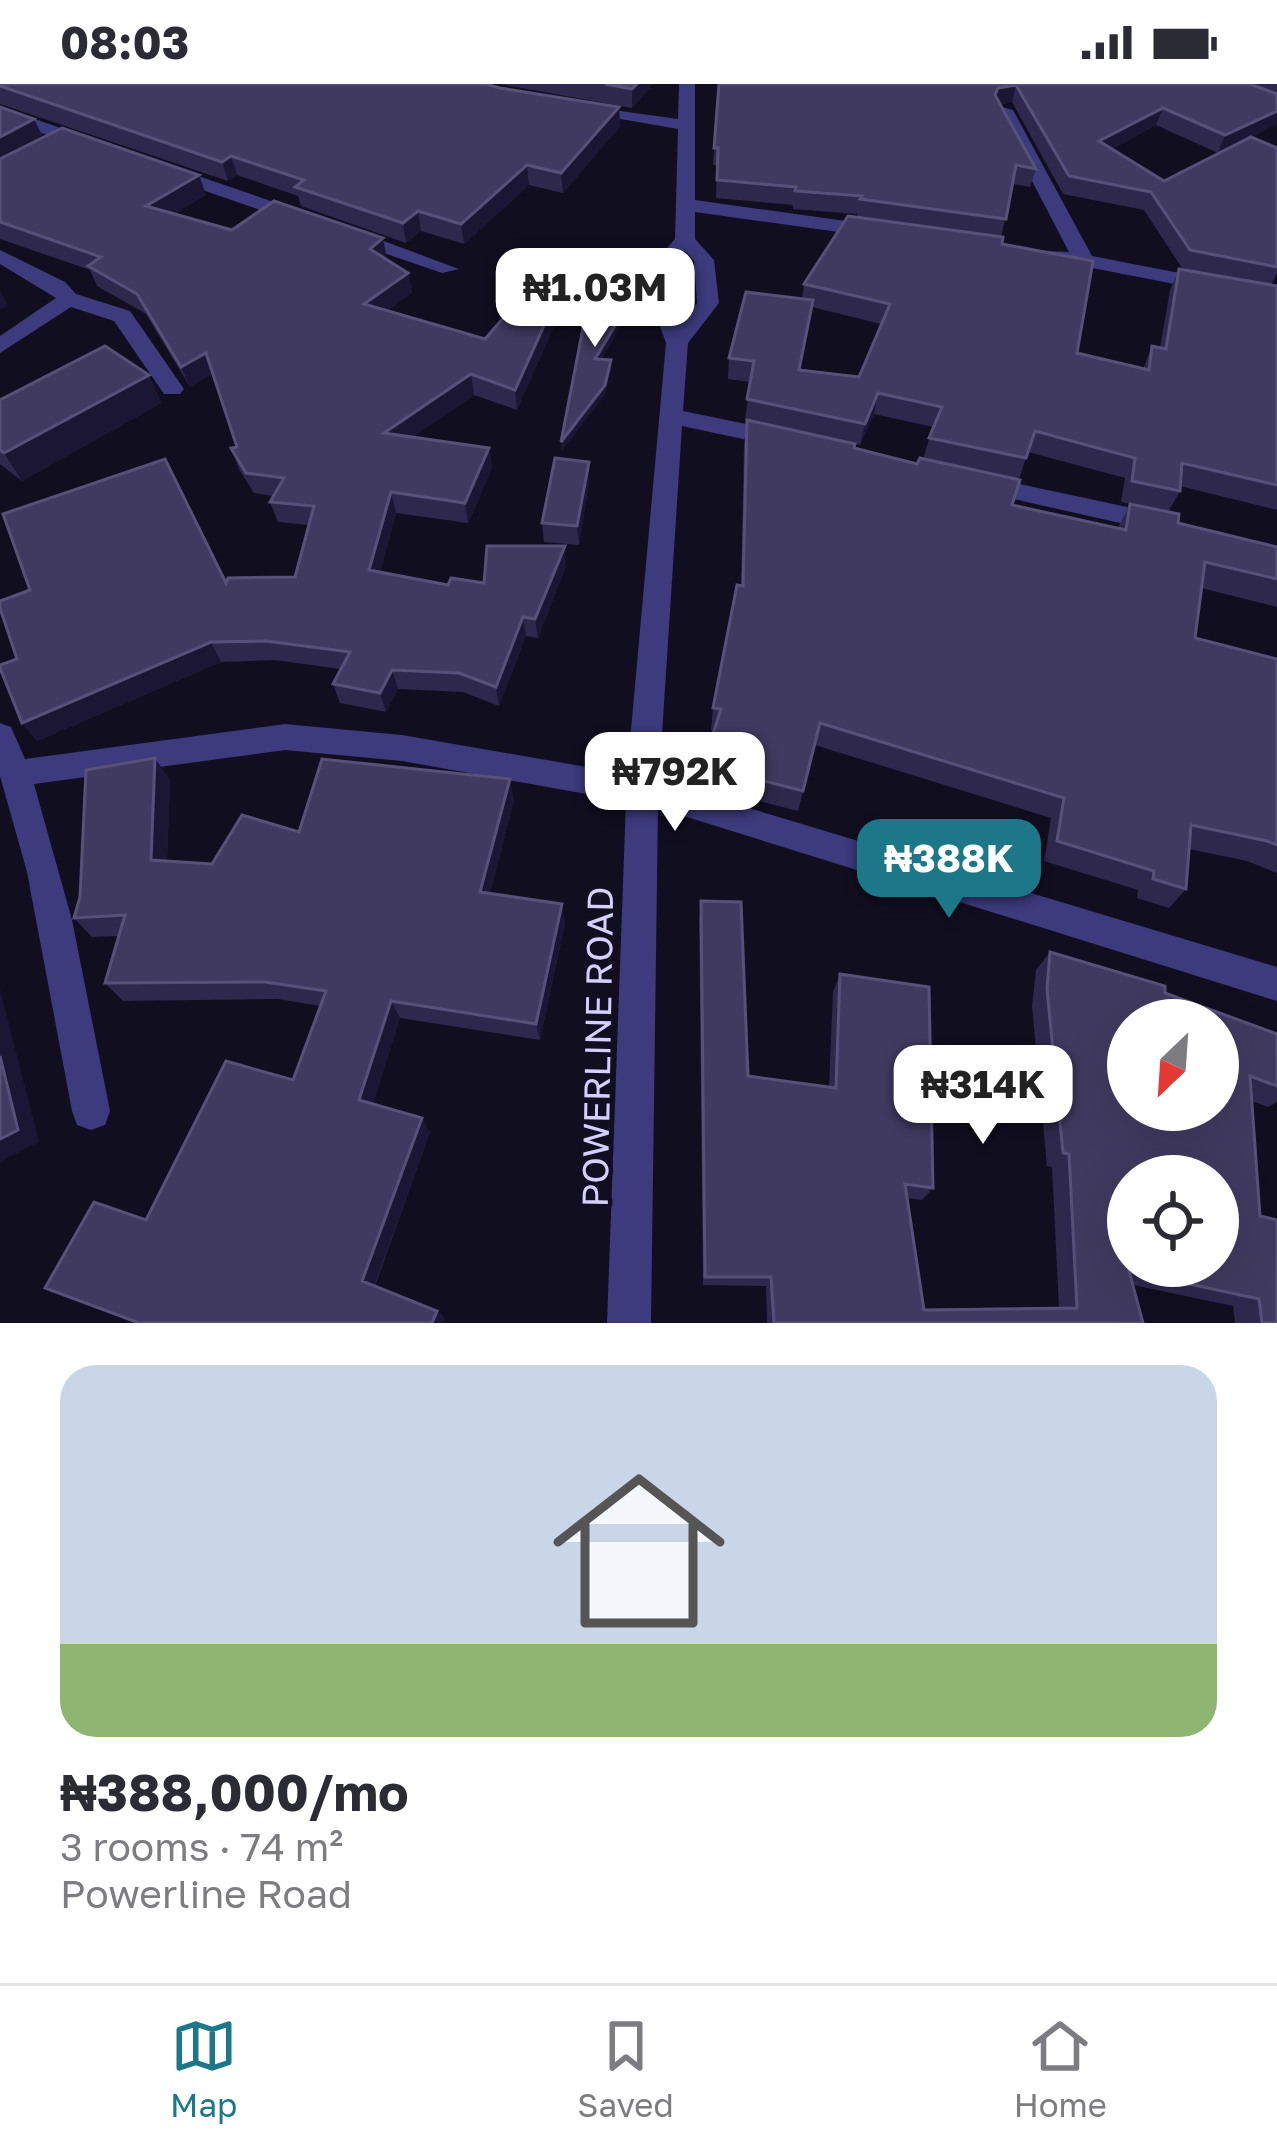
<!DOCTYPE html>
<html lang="en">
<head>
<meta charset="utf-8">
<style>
	body { margin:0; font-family:"Golos Text",sans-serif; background:#f7f7f7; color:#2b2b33; height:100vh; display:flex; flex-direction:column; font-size:45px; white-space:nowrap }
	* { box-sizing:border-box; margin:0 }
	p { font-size:39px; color:#7c7c81 }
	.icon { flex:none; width:66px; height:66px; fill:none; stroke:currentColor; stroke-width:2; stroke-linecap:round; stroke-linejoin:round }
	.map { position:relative; height:1239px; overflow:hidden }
	.details { display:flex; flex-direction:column; background:#fff; flex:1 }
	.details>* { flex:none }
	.needle { width:78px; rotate:205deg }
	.tools { position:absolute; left:1107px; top:915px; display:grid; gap:24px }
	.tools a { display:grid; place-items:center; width:132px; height:132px; border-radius:50%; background:#fff; box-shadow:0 12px 48px #0002; font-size:60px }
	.price { position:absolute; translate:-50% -102px; padding:0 27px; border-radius:24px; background:#fff; color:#222; font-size:39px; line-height:78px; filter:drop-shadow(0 3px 6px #0008) }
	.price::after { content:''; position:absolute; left:50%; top:72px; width:36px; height:27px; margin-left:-18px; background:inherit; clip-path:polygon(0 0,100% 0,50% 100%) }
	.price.on { background:#1c7888; color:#fff }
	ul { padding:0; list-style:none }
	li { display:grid; align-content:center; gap:24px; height:636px; padding:0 60px }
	li span { display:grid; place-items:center; height:372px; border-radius:36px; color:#555 }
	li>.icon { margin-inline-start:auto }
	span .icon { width:216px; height:216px; fill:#fffc; stroke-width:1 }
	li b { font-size:51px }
	.status { display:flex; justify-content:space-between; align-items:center; height:84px; padding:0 60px; background:#fff; direction:ltr }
	.status svg { height:33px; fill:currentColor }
	.menu { display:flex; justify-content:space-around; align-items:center; height:168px; border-top:3px solid #e1e1e2; background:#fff; font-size:33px; color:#7c7c81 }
	.menu a { display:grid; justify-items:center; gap:6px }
	.menu .on { color:#1c7888 }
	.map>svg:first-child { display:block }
</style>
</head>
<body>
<div class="status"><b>08:03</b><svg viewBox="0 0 49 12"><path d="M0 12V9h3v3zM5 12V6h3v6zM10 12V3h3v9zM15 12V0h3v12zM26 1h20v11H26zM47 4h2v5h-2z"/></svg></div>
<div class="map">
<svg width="1277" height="1239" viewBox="0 0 1277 1239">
	<rect width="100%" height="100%" fill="#110e20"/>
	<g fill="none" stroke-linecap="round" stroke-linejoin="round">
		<g fill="#3d3a7d" fill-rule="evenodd">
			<path d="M679,0h16v116l186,26 10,6 -10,6 -186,-26v27l19,21 5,43 -31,40 -5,68 102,21 12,8 -12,8 -103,-22 -23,355 618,186v34l-619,-193 -7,515h-44l19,-522 -224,-40 -117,-11 -251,34 38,136 38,191 -5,14 -14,5 -14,-5 -5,-14 -45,-239 -27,-96v-53l11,4 14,32 260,-35 117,11 225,39 39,-431 -20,-55 6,-23 23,-26 3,-110 -109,-19 9,-5 100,14zM685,167l9,10 3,42 -18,23c-13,-28 -17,-50 6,-75z"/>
			<path d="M998,22l15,4 79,146 185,36v12l-231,-45v-8l23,1 -74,-142z"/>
			<path d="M0,23l98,34 3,4 -15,4 -86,-31z"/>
			<path d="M166,81l143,49 3,4 -17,4 -136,-47v-8z"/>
			<path d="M340,146h14l105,39 -17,4 -102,-35z"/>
			<path d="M0,166l65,32 11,12 54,17 54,78 -4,5h-16l-50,-73 -43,-14 -71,46v-17l56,-38 -56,-34z"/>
			<path d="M978,391l182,39 13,9 -13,9 -191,-43 -4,-6z"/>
		</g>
	</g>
	<g fill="#2e284d" fill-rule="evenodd">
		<path d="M0,0l500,4 119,19 1,19 -57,67 -34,-8 -65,59 -43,-13 -15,12 -105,-37 -3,-10 -61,-21 -9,6 -228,-77z"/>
		<path d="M499,0h154l-21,24z"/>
		<path d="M719,0h558v40l-59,29 -62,-28 -44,24 52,32 113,-33v125l-6,12 6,1v224l-97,-24v5l-12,21 -47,-10 4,-24 -97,-26 -9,27 -96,-20 10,-32 -59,-13 -14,31 -115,-25 5,-38 -22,-3 1,-21 73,-59 2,-15 53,-66v-4l-64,-5v-4l-77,-7 1,-33h-4zM1012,18l51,92 81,16 38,58 41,8 -44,-7 -9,21 -10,58 -8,-2 -9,23 -66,-16 -75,-109 -1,-7 12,-53 17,3 6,-18 -35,-65zM812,223l69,17 -22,53 -59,-6z"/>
		<path d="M0,23l34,12 9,18 163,58 -32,19 58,16 155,29 -1,1 22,13 4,20 -24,17 97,29 72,-20 -40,91 -43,-15 -61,42 76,11 3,20 -24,55 -72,-10 -16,59 68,13 36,-2 82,-17 -28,72 -12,-2 -27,70 -36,-14 -65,-3 -12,23 -46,-9 -7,-19 7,-15 -65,-9 -54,2 -184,79 -15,-18 204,-140 69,-6 14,-52 -31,-3 -8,-20 4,-6 -20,-3 -15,-24 -8,-21 6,-1 -25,-73 -22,13 -44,-73 -49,-28 -7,-16 -90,-31z"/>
		<path d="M149,291l12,28 -139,78 -22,-17v-64z"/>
		<path d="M747,336l108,28 157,57 106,23 12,-24 48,19 99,24v60l-76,-19 -6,50 82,21v214l-30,-12 -58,-12 -3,40 -17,19 -32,-10 1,-8 -94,-29 7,-43 -236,-73 -17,66 -97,-25 2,-21 11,-35h-3l2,-22 28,-122 3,-142z"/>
		<path d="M589,398l-10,63 -35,-3 -2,-19z"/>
		<path d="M170,696l-3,81 45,3 87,-32 215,-32 -24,93 75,30 -25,117 -140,-22 -27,85 57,29 -55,154 62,25 8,7 -299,-98 147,-140 27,-74 -42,-7 -155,2 -18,-18 14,-47 -27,1 -18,-19z"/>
		<path d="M701,817l47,175 81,11 4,-95 7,-18 93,214 -11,12 -15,-2 17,112 135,-2 -7,-141 -5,-1 -15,-160 4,-36 14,-18 227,82v68l-9,5 -16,-6 8,115 17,107h-42l-2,-17 -100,-21 10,38h-376l-1,-37 -63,-1 -4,-364z"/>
	</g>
	<g fill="#1b1633">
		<path d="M637,0h16l-21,24v-19z"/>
		<path d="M1016,1l-4,17 -18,4 -3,6 7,-24z"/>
		<path d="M619,23l1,19 -57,67 -2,-20z"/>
		<path d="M1163,24l-7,17 -63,34 6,-18z"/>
		<path d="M1277,27v13l-59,29 7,-18z"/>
		<path d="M34,35l9,19 -43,23v-24z"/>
		<path d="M231,72l6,19 -9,6 -6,-19z"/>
		<path d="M527,81l2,20 -65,59 -3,-20z"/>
		<path d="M199,91l7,20 -52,31 -8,-20z"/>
		<path d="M418,127l3,20 -15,12 -3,-20z"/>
		<path d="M383,154l4,21 -13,10 -4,-20z"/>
		<path d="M408,189l4,20 -43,31 -5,-20z"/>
		<path d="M0,207l8,15 -8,4z"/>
		<path d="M636,207v10l-40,68 -1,-10z"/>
		<path d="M556,215l1,20 -40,91 -2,-20z"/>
		<path d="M206,269l7,21 -23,13 -9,-20z"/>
		<path d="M611,276v10l-6,25 -44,57v-10z"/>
		<path d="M471,290l3,21 -85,59 -5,-21z"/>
		<path d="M149,291l12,28 -139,78 -18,-28z"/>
		<path d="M878,309l-4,21 -14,31 5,-21z"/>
		<path d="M489,364l3,20 -24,55 -3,-20z"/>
		<path d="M589,378v20l-10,63 -2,-19z"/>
		<path d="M391,408l5,21 -21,77 -6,-20z"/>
		<path d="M565,462l1,20 -28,72 -3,-19z"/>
		<path d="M523,533l3,19 -27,70 -3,-19z"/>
		<path d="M211,558l10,20 -184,79 -15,-18z"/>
		<path d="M392,586l6,19 -12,23 -6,-19z"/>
		<path d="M155,674l15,22 -4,100 -15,-20z"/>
		<path d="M510,695l4,21 -28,111 -6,-19z"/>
		<path d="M562,820l3,19 -25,117 -4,-16z"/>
		<path d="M0,905l39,153 -39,20z"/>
		<path d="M391,917l9,17 -30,96 -11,-14z"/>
		<path d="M422,1034l8,14 -57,157 -11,-8z"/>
		<path d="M437,1227l8,7 -2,5h-11z"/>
	</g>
	<g fill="#403a60" stroke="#575179" stroke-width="3" fill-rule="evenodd">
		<path d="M0,0h486l14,4 119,19 -58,66 -34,-8 -66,59 -43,-13 -15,12 -108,-36 9,-7 -73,-24 -9,6 -222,-76z"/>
		<path d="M605,0h32l-5,5z"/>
		<path d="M719,0h531l27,10v17l-52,24 -62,-27 -64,33 65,40 87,-44 26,11v119l-87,-17 -39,-58 -82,-16 -53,-91 -18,3 -3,7 41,74 -20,-4 -10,54 -146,-20 2,-3 -67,-5 1,-4 -79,-7 1,-32h-4z"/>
		<path d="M0,23l34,12 -34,18z"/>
		<path d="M62,44l137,47 -53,31 86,24 42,-29 109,37 -13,11 38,24 -44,31 121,35 41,-47 30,7 -41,91 -44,-16 -87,59 105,15 -24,55 -74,-11 -22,78 79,15 3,-7 33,5 3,-37h78l-30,73 -12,-2 -27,70 -37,-14 -67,-3 -12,23 -47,-9 17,-32 -84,-11 -55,1 -189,81 -22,-55v-3l17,-6 -17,-51v-7l30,-11 -27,-76 162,-55 61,124 2,-5 67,-1 19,-71 -44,-4 14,-24 -38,-5 -15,-25 6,-1 -31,-94 -25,14 -44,-73 -49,-28 13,-9 -101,-35v-63z"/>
		<path d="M848,132l155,21 -1,7 91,17 -16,92 72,17 3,-24 14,3 13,-80 98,17v199l-95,-22 -2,28 -48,-10 3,-23 -100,-27 -9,27 -97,-20 13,-31 -64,-14 -13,31 -118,-25 7,-38 -25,-3 17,-66 67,8 -14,70 60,7 31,-73 -86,-20z"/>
		<path d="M602,200l34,7 -41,68 16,1 -6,25 -44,57 26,-135z"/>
		<path d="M105,262l44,29 -145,78 -4,-3v-50z"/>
		<path d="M747,336l108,24 -1,4 63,16 3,-6 100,22 -8,25 114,25 4,-26 49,10 -1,9 99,24v32l-72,-17 -10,76 82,21v186l-10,-4 -76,-16 -5,64 -33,-10 1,-8 -97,-30 7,-43 -244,-75 -17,68 -100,-26 18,-56 -8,-1 24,-123 6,1z"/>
		<path d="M555,374l34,4 -12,64 -35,-3z"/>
		<path d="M155,674l-4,102 61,4 30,-49 57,17 23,-73 188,20 -30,113 82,12 -26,120 -145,-23 -32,99 63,18 -60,163 75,30 -5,12h-293l-94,-35 49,-86 52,18 80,-159 67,19 33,-89 -61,-9 -160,1 20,-68 -51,3 6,-21 6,-127z"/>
		<path d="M701,817l40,1 7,174 88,12 4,-114 89,13 4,201 -28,-4 19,126 153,-2 -8,-154 -6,-1 -16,-164 3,-37 115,34v7l112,41v52l-27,-10 10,140 17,4v103h-15l-3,-24 -130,-28 14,52h-369l-3,-46h-66zM1128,936h90v90h-90zM1128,1092h90v90h-90z"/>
		<path d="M0,972l18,74 -18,9z"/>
	</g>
	<g text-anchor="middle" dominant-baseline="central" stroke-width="9" stroke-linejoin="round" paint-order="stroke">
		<g font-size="36" fill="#d4cffd" stroke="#110e20">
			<text transform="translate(597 963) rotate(-89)">POWERLINE ROAD</text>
		</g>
	</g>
</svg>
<div class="tools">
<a><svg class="needle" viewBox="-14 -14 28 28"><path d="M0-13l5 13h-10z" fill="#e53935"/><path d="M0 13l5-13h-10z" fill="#7c7c81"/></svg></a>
<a><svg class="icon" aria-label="locate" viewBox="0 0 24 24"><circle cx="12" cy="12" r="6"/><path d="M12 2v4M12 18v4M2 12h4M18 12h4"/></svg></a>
</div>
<b class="price" style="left:595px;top:266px">₦1.03M</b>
<b class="price" style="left:675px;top:750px">₦792K</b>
<b class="price on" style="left:949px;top:837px">₦388K</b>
<b class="price" style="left:983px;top:1063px">₦314K</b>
</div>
<section class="details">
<ul>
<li><span style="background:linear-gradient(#c9d6e8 75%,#8fb573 0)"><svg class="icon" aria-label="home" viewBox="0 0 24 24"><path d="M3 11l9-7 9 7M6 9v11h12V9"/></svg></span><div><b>₦388,000/mo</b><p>3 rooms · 74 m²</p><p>Powerline Road</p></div></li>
</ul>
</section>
<nav class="menu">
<a class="on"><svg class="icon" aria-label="map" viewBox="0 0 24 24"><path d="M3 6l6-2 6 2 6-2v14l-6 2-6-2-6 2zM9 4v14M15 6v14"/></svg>Map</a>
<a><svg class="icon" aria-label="saved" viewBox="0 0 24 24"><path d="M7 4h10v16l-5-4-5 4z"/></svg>Saved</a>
<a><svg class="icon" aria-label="home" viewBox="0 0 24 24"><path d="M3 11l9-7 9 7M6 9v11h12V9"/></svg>Home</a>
</nav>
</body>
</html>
